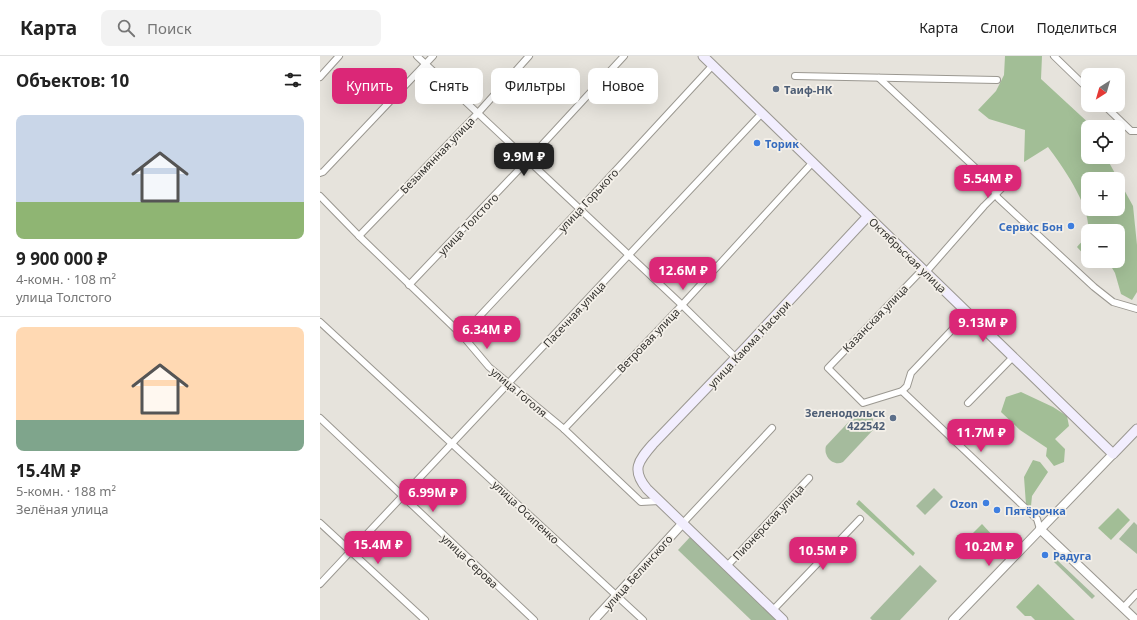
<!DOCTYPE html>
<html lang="ru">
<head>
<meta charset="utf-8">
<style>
	body { margin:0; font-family:"Noto Sans",sans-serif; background:#f2f2f2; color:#222; height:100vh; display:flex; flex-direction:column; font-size:15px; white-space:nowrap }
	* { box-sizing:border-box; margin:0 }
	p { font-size:13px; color:#767676 }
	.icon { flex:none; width:22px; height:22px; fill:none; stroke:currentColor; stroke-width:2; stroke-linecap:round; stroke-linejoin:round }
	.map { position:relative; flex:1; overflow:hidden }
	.panel { display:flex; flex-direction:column; background:#fff; width:320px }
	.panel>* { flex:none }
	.banner { position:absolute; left:12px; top:12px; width:380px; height:36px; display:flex; gap:8px }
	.needle { width:26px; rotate:217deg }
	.controls { position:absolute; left:761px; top:12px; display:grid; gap:8px }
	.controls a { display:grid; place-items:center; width:44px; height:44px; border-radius:8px; background:#fff; box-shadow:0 4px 16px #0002; font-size:20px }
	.price { position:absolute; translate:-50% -34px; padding:0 9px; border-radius:8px; background:#db2777; color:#fff; font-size:13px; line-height:26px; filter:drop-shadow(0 1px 2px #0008) }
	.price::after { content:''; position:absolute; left:50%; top:24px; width:12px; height:9px; margin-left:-6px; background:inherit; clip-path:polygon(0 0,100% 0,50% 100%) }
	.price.current { background:#222; color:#fff }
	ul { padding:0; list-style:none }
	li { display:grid; align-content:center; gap:8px; height:212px; padding:0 16px }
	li+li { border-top:1px solid #e0e0e0 }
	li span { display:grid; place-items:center; height:124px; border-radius:8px; color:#555 }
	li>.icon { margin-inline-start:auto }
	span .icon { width:72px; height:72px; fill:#fffc; stroke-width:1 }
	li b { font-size:17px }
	h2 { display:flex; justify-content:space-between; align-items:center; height:48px; padding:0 16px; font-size:17px }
	.chip { padding:0 14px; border-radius:8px; background:#fff; box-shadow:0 4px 16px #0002; font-size:14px; line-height:36px }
	.chip.current { background:#db2777; color:#fff }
	header { display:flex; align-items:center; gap:24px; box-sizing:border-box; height:56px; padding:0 20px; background:#fff; border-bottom:1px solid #e0e0e0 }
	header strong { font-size:19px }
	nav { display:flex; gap:22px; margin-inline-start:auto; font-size:14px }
	.search { width:280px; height:36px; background:#f2f2f2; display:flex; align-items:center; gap:10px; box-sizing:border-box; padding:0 14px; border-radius:8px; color:#767676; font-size:15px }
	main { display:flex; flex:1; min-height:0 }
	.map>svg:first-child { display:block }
</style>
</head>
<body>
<header>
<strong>Карта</strong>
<div class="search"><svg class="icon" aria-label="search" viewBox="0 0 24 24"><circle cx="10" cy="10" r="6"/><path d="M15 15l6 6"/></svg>Поиск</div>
<nav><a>Карта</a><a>Слои</a><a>Поделиться</a></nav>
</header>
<main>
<section class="panel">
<h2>Объектов: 10<svg class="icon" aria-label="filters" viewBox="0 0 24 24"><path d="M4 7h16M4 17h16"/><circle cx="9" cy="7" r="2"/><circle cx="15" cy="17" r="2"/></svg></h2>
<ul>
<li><span style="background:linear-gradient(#c9d6e8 70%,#8fb573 0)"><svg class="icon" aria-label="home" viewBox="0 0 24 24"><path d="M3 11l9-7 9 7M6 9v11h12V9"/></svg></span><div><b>9 900 000 ₽</b><p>4-комн. · 108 m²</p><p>улица Толстого</p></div></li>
<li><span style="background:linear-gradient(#ffd9b3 75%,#7fa58c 0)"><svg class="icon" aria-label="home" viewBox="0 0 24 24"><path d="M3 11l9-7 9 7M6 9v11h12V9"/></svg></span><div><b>15.4M ₽</b><p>5-комн. · 188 m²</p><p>Зелёная улица</p></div></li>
</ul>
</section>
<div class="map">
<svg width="817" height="564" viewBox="0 0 817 564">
	<rect width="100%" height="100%" fill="#e6e3dc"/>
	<g fill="#a5bb9d">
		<path d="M540,356l7,1 6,6v11l-30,32c-10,5 -20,-6 -17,-16l31,-33z"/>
		<path d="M614,432l9,9 -18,18 -9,-9z"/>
		<path d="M814,466l3,3v29l-18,-15z"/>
		<path d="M371,480l87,84h-27l-73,-70z"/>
		<path d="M736,503l39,37 -3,3 -38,-37z"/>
		<path d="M600,509l17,16 -37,39h-28l-2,-2z"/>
	</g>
	<g fill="#a2be96" fill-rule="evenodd">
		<path d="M685,0h37l-1,23 52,48h-5v30h18l27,49 4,39v47l-5,8 -11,-6 -6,-21 -7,-12h10v-30h-30v28l-11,-12c3,-4 10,-9 11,-14 4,-25 -25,-66 -40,-86l-24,15 1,-32 -36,-11 -11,-9 18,-19 8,-16zM768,123h30v30h-30z"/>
		<path d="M701,336l32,15 14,9 2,10 -14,13 10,10 -1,13 -10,4 -8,-10 1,-8 -27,-18 -19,-18 5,-15z"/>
		<path d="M713,404l7,2 8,10 -16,24 -1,10 -5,-1 -2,-28z"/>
		<path d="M539,444l56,53 -2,3 -57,-52z"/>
		<path d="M798,452l12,12 -19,20 -13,-12z"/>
		<path d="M662,468l12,13 -20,19 -12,-12z"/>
		<path d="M718,528l37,36h-40l-4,-4h-6l-9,-9z"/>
	</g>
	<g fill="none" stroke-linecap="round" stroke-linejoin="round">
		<defs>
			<g id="minor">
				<path d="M97,0l265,249 54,53"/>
				<path d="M734,0l34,33"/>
				<path d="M475,20l202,4"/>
				<path d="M0,21l19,-21"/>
				<path d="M559,22l105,98 14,22 96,89 19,15 24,7"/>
				<path d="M784,49l27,26h6"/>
				<path d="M0,117l3,-1 110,-116"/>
				<path d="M0,140l39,40 103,99 27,32 75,62 77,73 18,-1"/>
				<path d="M39,180l119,-123 51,-57"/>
				<path d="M603,213l-95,99 35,35 39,-12 5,-5 4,-13 57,-60"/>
				<path d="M606,216l58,-66 22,-22"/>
				<path d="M89,229l119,-125 96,-104"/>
				<path d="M0,266l323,298"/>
				<path d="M142,279l118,-126 133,-144"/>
				<path d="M582,335l135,128 3,10"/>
				<path d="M648,347l45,-46"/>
				<path d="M0,362l214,202"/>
				<path d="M244,373l118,-124 131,-143"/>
				<path d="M0,467l105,97"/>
				<path d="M362,468l90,-96"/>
				<path d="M407,510l82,-88"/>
				<path d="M0,528l442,-471"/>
				<path d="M803,552l14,-15"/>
				<path d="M453,554l87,-91"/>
			</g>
			<g id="tertiary">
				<path d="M720,473l96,91"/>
				<path d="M274,564l88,-96"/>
				<path d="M633,564l160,-166"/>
			</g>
			<g id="secondary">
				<path d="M383,0l410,398 24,-25"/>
				<path d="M463,564l-136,-131c-16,-19 -9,-28 6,-45l94,-98 121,-130"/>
			</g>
		</defs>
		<use href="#minor" stroke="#9b9891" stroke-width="8"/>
		<use href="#tertiary" stroke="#9b9891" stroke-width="10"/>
		<use href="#secondary" stroke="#9b9891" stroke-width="11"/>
		<use href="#minor" stroke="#fff" stroke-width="6"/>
		<use href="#tertiary" stroke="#fff" stroke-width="8"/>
		<use href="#secondary" stroke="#f2eefe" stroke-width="9"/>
	</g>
	<g fill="#5c6f8a" stroke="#f4f0e9" stroke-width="1.5">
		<circle cx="456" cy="33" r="4"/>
		<circle cx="573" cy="362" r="4"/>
	</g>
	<g fill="#3f7fe0" stroke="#f4f0e9" stroke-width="1.5">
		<circle cx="437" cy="87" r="4"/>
		<circle cx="751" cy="170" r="4"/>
		<circle cx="666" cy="447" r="4"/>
		<circle cx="677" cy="454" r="4"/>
		<circle cx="725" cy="499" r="4"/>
	</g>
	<g text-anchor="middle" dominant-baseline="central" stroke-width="3.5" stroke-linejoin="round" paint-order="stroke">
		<g font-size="11" font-weight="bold" fill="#4e5e75" stroke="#f4f0e9" text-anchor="start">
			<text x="464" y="33">Таиф-НК</text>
			<text x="565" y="356" text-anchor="end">Зеленодольск<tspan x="565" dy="13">422542</tspan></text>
		</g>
		<g font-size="11" font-weight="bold" fill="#366cbe" stroke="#f4f0e9" text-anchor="start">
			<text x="445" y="87">Торик</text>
			<text x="743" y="170" text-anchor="end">Сервис Бон</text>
			<text x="658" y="447" text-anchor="end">Ozon</text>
			<text x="685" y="454">Пятёрочка</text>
			<text x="733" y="499">Радуга</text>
		</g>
		<g font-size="11" fill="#32312e" stroke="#f4f0e9">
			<text transform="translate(117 99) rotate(-46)">Безымянная улица</text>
			<text transform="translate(268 144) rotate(-47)">улица Горького</text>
			<text transform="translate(148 168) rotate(-46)">улица Толстого</text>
			<text transform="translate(588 199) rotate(44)">Октябрьская улица</text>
			<text transform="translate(254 258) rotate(-47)">Пасечная улица</text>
			<text transform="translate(555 262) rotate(-46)">Казанская улица</text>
			<text transform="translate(328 284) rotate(-46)">Ветровая улица</text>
			<text transform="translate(429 288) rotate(-47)">улица Каюма Насыри</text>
			<text transform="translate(199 336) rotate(40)">улица Гоголя</text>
			<text transform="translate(206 456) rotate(43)">улица Осипенко</text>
			<text transform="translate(448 466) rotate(-47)">Пионерская улица</text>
			<text transform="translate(150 505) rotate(43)">улица Серова</text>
			<text transform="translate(318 516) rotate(-48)">улица Белинского</text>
		</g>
	</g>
</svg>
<div class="controls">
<a><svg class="needle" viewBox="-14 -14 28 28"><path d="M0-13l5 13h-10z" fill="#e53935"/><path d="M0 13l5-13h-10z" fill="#767676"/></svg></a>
<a><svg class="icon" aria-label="locate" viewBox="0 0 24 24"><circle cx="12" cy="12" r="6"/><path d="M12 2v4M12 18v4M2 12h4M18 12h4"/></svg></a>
<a>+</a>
<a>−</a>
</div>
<b class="price current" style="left:204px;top:121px">9.9M ₽</b>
<b class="price" style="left:668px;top:143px">5.54M ₽</b>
<b class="price" style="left:363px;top:235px">12.6M ₽</b>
<b class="price" style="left:663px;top:287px">9.13M ₽</b>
<b class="price" style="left:167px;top:294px">6.34M ₽</b>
<b class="price" style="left:661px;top:397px">11.7M ₽</b>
<b class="price" style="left:113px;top:457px">6.99M ₽</b>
<b class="price" style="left:58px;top:509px">15.4M ₽</b>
<b class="price" style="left:669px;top:511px">10.2M ₽</b>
<b class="price" style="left:503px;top:515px">10.5M ₽</b>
<div class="banner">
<a class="chip current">Купить</a>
<a class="chip">Снять</a>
<a class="chip">Фильтры</a>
<a class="chip">Новое</a>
</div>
</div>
</main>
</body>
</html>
